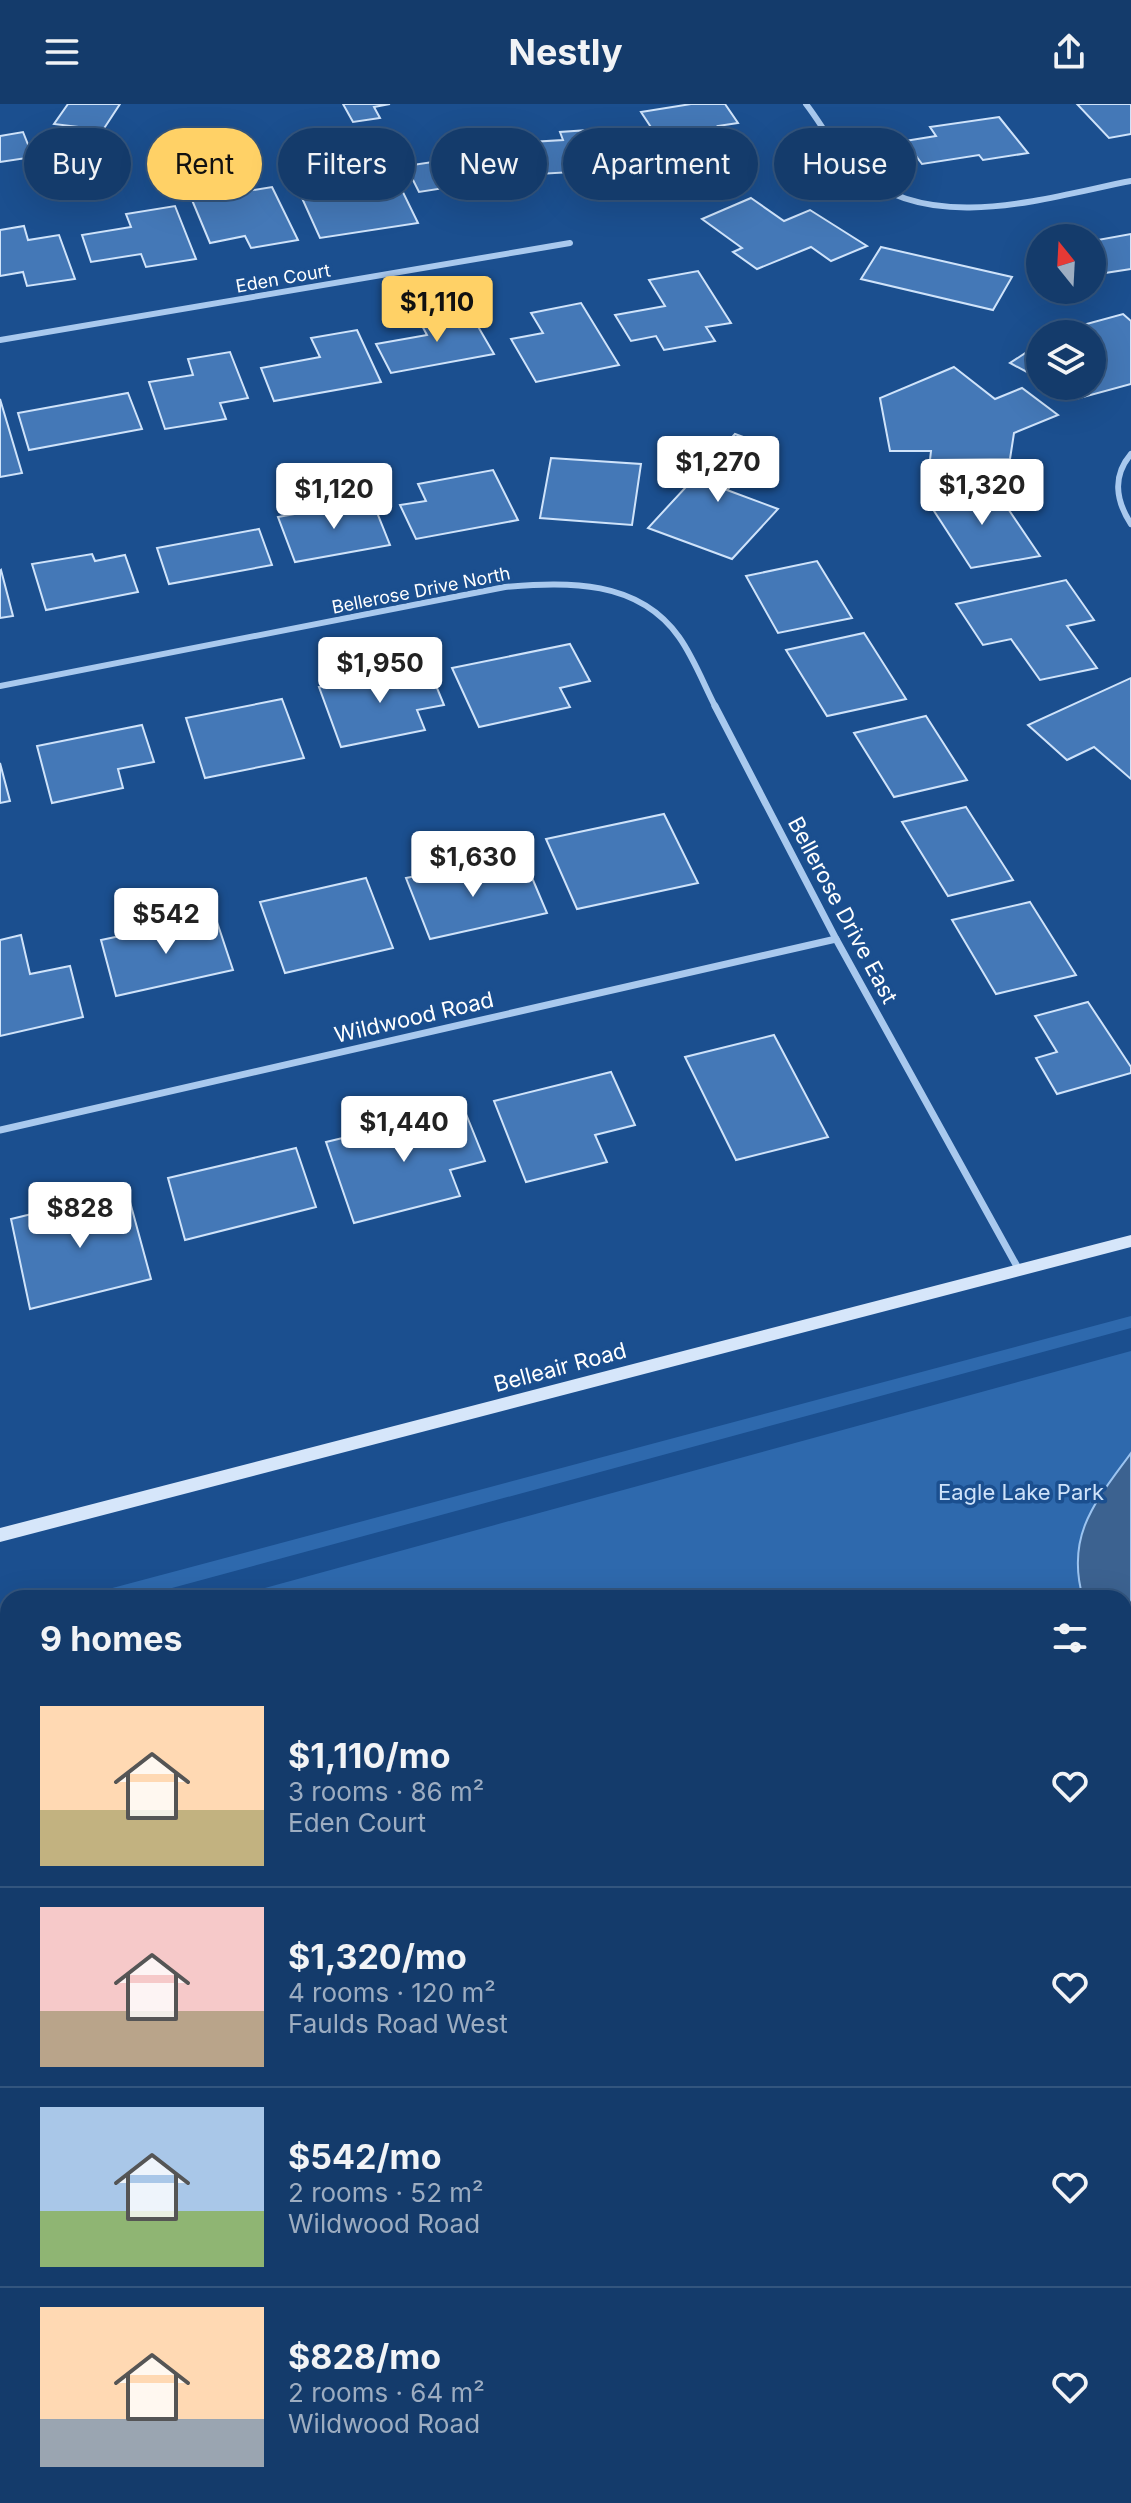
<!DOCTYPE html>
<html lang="en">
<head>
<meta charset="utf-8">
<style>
	body { margin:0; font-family:Inter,sans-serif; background:#1d4271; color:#f1f3f6; height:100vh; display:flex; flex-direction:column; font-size:30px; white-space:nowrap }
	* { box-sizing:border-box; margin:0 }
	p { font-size:26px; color:#9dadc1 }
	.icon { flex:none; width:44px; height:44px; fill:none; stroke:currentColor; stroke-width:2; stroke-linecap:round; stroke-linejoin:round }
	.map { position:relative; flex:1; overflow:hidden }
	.panel { position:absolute; left:0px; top:1486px; width:1132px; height:914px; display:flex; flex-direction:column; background:#143b6b; border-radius:24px 24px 0 0; box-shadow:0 8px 32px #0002,0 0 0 2px #33557e }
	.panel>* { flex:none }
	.hud { position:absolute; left:24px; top:24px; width:1084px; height:72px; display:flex; gap:16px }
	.needle { width:52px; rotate:342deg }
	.fabs { position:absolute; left:1026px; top:120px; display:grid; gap:16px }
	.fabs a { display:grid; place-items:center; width:80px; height:80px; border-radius:50%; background:#143b6b; box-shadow:0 8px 32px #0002,0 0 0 2px #33557e; font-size:40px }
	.price { position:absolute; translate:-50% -68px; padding:0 18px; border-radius:8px; background:#fff; color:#222; font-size:26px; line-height:52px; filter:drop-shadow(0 2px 4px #0008) }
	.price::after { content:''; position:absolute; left:50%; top:48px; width:24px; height:18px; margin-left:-12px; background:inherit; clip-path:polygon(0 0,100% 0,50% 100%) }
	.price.active { background:#ffd166; color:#111 }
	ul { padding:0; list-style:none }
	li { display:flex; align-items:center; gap:24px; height:200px; padding:0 40px }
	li+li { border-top:2px solid #33557e }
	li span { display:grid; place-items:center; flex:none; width:224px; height:160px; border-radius:0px; color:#555 }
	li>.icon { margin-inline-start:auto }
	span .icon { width:96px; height:96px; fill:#fffc; stroke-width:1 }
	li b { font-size:34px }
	h2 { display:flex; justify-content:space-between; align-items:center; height:96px; padding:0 40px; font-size:34px }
	.chip { padding:0 28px; border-radius:36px; background:#143b6b; box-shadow:0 8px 32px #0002,0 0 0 2px #33557e; font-size:28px; line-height:72px }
	.chip.active { background:#ffd166; color:#111 }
	header { display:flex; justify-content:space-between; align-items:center; height:104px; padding:0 40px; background:#143b6b; font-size:36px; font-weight:700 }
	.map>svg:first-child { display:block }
</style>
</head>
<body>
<header><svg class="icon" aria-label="menu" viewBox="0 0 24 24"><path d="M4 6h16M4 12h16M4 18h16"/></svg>Nestly<svg class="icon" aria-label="share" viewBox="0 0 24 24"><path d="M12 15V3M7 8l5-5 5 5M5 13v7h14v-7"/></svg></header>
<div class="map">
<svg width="1131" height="2399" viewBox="0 0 1131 2399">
	<rect width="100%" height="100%" fill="#1b4f8f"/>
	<g fill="#2e69ad">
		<path d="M1131,1212v12l-996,270h-60z"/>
		<path d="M1131,1247v1152h-1131v-843l8,-2v838h1116v-898h-896z"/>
	</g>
	<g fill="#3c6290" stroke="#9cc4f0" stroke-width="2">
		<path d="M1131,1349v201l-7,-7v-49h-41c-18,-63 13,-97 48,-145z"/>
		<path d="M163,2392h492l10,7h-512z"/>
	</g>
	<g fill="#4478b7" stroke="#cfe3fa" stroke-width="2">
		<path d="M68,0h52l-17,26 -49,-6z"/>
		<path d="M343,0h47l-16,3 6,11 -27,4z"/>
		<path d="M691,0h34l13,19 -20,3 34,48 -42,8 -8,-13 -21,4 -40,-61z"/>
		<path d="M1077,0h54v30l-22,4z"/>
		<path d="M999,13l29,36 -45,7 -4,-5 -57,9 -17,-23 31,-5 -6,-9z"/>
		<path d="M603,25l2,9 9,-1 12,45 -51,3 -3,-13 -51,3 -7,-32 49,-3 -3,-8z"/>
		<path d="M23,28l10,25 -33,5v-26z"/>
		<path d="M492,49l21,39 -44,7 -6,-14 -44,7 -13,-26z"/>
		<path d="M345,76l5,12 49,-8 19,39 -98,15 -23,-51z"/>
		<path d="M272,83l26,53 -47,8 -6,-12 -35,7 -18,-43z"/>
		<path d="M751,94l33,23 26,-11 57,36 -36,15 -20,-14 -54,22 -24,-17 9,-4 -40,-29z"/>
		<path d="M175,102l21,53 -50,8 -5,-13 -50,8 -9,-27 49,-8 -5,-13z"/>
		<path d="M24,122l4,14 31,-5 16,44 -48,7 -4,-14 -23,4v-46z"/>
		<path d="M1131,130v35l-39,6v-34z"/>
		<path d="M881,143l131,30 -19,33 -132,-31z"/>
		<path d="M698,167l33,52 -25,4 9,14 -51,9 -8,-14 -25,5 -16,-26 50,-9 -16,-26z"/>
		<path d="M581,199l38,62 -83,17 -25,-43 32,-6 -12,-20z"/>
		<path d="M469,207l25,43 -103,19 -15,-29 51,-9 -8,-15z"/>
		<path d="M1123,210l8,7v63l-55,15 -24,-13h40v-52h-27l-4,-3z"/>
		<path d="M357,226l24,52 -107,19 -13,-33 59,-11 -9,-19z"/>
		<path d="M1030,246l10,6v23l-30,-16z"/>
		<path d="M230,248l18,46 -28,5 6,16 -61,10 -16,-47 44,-7 -5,-16z"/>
		<path d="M954,263l41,32 27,-11 36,27 -44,18 -4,26 -80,1 1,-9h-41l-10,-53z"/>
		<path d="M128,289l14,36 -113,21 -11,-37z"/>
		<path d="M0,295l22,74 -22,4z"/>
		<path d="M735,330l33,12 -41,44 51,19 -46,50 -84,-31z"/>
		<path d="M551,354l90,6 -9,61 -92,-7z"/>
		<path d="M493,366l25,50 -102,19 -16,-34 26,-4 -8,-17z"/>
		<path d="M992,381l48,71 -69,12 -46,-71z"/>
		<path d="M372,396l18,45 -95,17 -17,-45z"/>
		<path d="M259,425l13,36 -103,19 -12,-36z"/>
		<path d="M92,450l3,7 30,-6 13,37 -92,18 -14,-46z"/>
		<path d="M817,457l35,57 -74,15 -32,-57z"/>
		<path d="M1,466l12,46 -13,2v-47z"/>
		<path d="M1066,476l28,40 -27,6 30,42 -57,12 -29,-41 -28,6 -27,-41z"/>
		<path d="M864,529l42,66 -79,17 -41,-66z"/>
		<path d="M570,540l20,37 -30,7 10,19 -91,20 -27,-59z"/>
		<path d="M428,562l16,39 -27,5 8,20 -84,17 -22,-60z"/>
		<path d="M1131,574v101l-37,-32 -27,13 -39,-35z"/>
		<path d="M282,595l22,59 -99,20 -19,-60z"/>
		<path d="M926,612l41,64 -73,17 -40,-64z"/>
		<path d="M142,621l12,37 -36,7 5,19 -71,15 -15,-57z"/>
		<path d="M0,659l10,38 -10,2z"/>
		<path d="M966,703l47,73 -65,16 -46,-74z"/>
		<path d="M664,710l34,69 -121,26 -31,-70z"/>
		<path d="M493,756l8,19 29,-6 17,40 -117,26 -24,-61z"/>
		<path d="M366,774l27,70 -108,25 -25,-71z"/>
		<path d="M1030,798l46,73 -80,19 -44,-74z"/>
		<path d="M215,812l18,54 -117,26 -15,-56z"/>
		<path d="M21,831l9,39 40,-8 13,51 -83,19v-96z"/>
		<path d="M1088,898l43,65v6l-74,21 -21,-36 21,-6 -22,-36z"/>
		<path d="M774,931l54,102 -92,23 -51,-103z"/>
		<path d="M611,968l24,53 -40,10 12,27 -81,20 -32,-81z"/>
		<path d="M464,1005l21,52 -35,9 10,26 -106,27 -28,-81z"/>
		<path d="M296,1044l20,59 -131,33 -17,-62z"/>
		<path d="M127,1087l24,88 -121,30 -19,-90z"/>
	</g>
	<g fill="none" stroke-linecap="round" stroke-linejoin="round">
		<g stroke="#a9c9ee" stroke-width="6">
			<path d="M806,0c17,22 31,50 52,68 73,64 190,25 273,9"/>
			<path d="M0,236l570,-97"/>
			<path d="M1131,350c-19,22 -15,47 0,70"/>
			<path d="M0,582l505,-99c63,-5 133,-8 174,50 15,21 25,48 37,71"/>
		</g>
		<g stroke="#a9c9ee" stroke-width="7">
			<path d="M715,602l121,233 183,331"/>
			<path d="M0,1026l836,-191"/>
		</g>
		<path fill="#d6e6fa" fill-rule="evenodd" d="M1131,1131v12l-1131,295v-14z"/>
	</g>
	<g text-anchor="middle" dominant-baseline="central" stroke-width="7" stroke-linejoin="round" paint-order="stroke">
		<g font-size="18" fill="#fff" stroke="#1b4f8f">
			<text transform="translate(283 174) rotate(-10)">Eden Court</text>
			<text transform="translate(421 486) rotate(-11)">Bellerose Drive North</text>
		</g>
		<g font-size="22" fill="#fff" stroke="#1b4f8f">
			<text transform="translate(843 806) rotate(62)">Bellerose Drive East</text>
			<text transform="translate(414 913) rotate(-13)">Wildwood Road</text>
			<text transform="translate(560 1263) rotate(-15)">Belleair Road</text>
		</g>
		<g font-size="22" fill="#cfe3fa" stroke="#1b4f8f">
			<text x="1021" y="1388">Eagle Lake Park</text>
		</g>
	</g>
</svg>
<div class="fabs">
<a><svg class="needle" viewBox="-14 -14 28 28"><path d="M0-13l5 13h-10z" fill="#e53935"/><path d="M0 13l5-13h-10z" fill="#9dadc1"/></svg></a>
<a><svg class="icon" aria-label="layers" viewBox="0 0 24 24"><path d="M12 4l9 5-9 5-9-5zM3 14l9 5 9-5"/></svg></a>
</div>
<b class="price active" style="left:437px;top:240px">$1,110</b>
<b class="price" style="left:718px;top:400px">$1,270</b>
<b class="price" style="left:982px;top:423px">$1,320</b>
<b class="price" style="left:334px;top:427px">$1,120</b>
<b class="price" style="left:380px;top:601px">$1,950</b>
<b class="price" style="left:473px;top:795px">$1,630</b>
<b class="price" style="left:166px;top:852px">$542</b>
<b class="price" style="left:404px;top:1060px">$1,440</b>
<b class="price" style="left:80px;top:1146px">$828</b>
<div class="hud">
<a class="chip">Buy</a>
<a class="chip active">Rent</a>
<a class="chip">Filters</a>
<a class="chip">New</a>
<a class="chip">Apartment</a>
<a class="chip">House</a>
</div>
<section class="panel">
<h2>9 homes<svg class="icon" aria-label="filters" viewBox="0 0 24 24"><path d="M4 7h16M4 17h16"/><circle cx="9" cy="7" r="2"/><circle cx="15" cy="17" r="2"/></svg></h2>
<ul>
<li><span style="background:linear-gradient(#ffd9b3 65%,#c2b280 0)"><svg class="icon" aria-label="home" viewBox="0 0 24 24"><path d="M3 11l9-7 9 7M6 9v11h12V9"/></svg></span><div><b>$1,110/mo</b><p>3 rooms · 86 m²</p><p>Eden Court</p></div><svg class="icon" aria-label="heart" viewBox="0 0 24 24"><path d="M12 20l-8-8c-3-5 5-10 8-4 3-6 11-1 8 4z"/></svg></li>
<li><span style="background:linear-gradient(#f6c9c9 65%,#b9a48a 0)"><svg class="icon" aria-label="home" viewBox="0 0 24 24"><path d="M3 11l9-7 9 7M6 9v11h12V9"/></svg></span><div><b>$1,320/mo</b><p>4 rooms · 120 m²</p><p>Faulds Road West</p></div><svg class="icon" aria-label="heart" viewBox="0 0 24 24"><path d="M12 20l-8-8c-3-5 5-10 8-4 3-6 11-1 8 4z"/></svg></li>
<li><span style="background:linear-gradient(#a9c7e8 65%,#8fb573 0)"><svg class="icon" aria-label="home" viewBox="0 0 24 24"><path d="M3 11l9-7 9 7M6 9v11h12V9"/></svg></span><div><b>$542/mo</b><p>2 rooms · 52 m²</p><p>Wildwood Road</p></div><svg class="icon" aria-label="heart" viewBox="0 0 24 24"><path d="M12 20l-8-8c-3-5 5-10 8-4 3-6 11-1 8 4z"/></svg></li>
<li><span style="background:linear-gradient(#ffd9b3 70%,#9aa5b1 0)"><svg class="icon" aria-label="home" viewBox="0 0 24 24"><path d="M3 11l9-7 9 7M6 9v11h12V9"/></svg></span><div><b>$828/mo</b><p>2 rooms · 64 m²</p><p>Wildwood Road</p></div><svg class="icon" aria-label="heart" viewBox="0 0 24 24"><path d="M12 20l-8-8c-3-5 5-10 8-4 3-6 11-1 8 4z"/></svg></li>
</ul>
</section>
</div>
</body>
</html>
